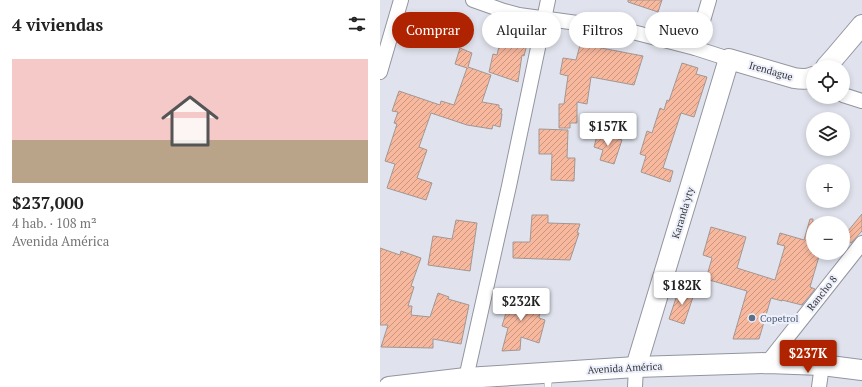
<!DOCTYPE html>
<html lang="es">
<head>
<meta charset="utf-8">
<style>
	body { margin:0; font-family:"PT Serif",serif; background:#f6f6f6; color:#222; height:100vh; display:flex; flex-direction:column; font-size:15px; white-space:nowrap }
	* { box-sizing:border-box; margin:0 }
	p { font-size:13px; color:#767676 }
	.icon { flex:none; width:22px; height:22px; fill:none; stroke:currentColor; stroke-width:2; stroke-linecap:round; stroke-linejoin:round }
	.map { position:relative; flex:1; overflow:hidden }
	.drawer { display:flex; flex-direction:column; background:#fff; width:380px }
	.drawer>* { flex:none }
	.top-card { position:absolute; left:12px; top:12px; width:380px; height:36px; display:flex; gap:8px }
	.buttons { position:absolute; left:426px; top:60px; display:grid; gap:8px }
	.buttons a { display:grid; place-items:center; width:44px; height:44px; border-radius:50%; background:#fff; box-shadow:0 2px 6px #0003; font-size:20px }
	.price { position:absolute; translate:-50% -34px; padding:0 9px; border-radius:4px; background:#fff; color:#222; font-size:13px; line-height:26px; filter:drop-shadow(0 1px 2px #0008) }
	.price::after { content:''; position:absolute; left:50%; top:24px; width:12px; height:9px; margin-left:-6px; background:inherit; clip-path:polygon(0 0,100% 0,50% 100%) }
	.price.active { background:#af2300; color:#fff }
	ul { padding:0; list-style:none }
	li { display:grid; align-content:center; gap:8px; height:212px; padding:0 12px }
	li+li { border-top:1px solid #e0e0e0 }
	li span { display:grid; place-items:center; height:124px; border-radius:0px; color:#555 }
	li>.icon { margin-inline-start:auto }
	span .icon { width:72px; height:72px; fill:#fffc; stroke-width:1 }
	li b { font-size:17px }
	h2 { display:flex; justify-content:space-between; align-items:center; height:48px; padding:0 12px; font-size:17px }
	.pill { padding:0 14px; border-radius:18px; background:#fff; box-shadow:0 2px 6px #0003; font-size:14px; line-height:36px }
	.pill.active { background:#af2300; color:#fff }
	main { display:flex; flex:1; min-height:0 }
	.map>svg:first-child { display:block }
</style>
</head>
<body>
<main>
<section class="drawer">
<h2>4 viviendas<svg class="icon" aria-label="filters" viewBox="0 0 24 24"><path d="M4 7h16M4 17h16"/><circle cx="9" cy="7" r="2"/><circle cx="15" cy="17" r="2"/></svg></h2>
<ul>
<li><span style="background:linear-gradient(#f6c9c9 65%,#b9a48a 0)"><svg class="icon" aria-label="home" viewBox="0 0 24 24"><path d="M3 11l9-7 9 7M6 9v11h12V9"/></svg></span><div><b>$237,000</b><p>4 hab. · 108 m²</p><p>Avenida América</p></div></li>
</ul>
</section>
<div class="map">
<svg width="482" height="387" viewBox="0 0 482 387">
	<defs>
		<pattern id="building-hatch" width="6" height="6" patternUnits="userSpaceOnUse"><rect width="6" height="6" fill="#f8b89e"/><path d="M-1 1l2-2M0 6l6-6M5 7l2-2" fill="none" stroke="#c99682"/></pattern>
	</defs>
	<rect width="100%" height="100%" fill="#e0e3ed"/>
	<g fill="url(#building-hatch)" stroke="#a29793">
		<path d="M248,0h34l-4,12 -30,-10z"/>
		<path d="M123,29l26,7 -5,20 -2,-1 -4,27 -29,-10 4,-18 4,1z"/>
		<path d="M203,34l15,4 -2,9 47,9 -9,29 -43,-8 -4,27 -10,-2v21h-7v5h-11v-24h5l4,-28 -8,-2 3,-16 13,2z"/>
		<path d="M80,48l12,5 -4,14 23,8 -9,27 17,3v3l3,1 -1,5h1l-2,13 -7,-2 -1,4 -25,-4 -36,-12 -12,34 8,3 -10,28 15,5 -6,17 -39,-12 8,-24 -10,-3 12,-37 -3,-1 4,-11 -6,-1 7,-20 41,14 1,-4 13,4 13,-37 -12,-4z"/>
		<path d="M302,63l16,5 -2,6 11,3 -13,40 -13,-4 -18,55 10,3 -3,11 -29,-10 5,-16 -6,-2 7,-23 5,2 8,-25 4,2 3,-10 2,1z"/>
		<path d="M159,129l29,1 -1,28h8l-1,23 -23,-1 1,-26h-13z"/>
		<path d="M218,132l24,8 -8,24 -14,-4 3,-10 -9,-3z"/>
		<path d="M482,214v17l-11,12 -8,-6z"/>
		<path d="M152,215h16v8l32,1 -3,9h2l-9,27 -57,-2v-16h17z"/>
		<path d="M430,219h3v34h7l-10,34 5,2 -13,16 -20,-5v1l-11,-3 -12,41h-26l14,-48 -41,-12 6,-21 -9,-3 8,-28 35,10 -9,31 38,12 10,-34 -8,-2 3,-11 24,7z"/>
		<path d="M76,220l21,3 -7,48 -42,-6 5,-29 19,3z"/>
		<path d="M0,248l20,7 1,-4 20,7 -10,28 3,1 -6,19h4l-1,9 19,2 8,-24 11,4 -1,2 21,6 -8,39 -28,-5v9l-52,-1 7,-22h-8z"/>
		<path d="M299,289l15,5 -10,30 -15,-5z"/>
		<path d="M133,290h16l-4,16 7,2 -1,1 9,3 -1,6 6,2 -6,23 -18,-6 -1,13 -18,1 6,-23 -6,-2z"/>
	</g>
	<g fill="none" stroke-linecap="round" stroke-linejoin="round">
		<defs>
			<path id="lane" d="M168,387v-14"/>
			<g id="street">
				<path d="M93,0l31,11 15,4 102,14 74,19 34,11"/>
				<path d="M315,48l14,-48"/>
				<path d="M0,72l21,-72"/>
				<path d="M463,95l19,6"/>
				<path d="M387,363l95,-120"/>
				<path d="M86,378l43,-192 39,-186"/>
				<path d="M255,387l1,-20"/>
				<path d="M439,387l3,-22"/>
			</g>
			<g id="secondary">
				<path d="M446,67l8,-9 28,-33"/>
				<path d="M256,367l93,-308 65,19c6,1 13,2 19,-1"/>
				<path d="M9,387l77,-9 170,-11 131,-4 55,2 40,5"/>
			</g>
		</defs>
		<use href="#lane" stroke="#93959f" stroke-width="8"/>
		<use href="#street" stroke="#93959f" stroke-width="16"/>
		<use href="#secondary" stroke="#93959f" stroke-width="22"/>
		<use href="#lane" stroke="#fff" stroke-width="7"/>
		<use href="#street" stroke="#fff" stroke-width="14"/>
		<use href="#secondary" stroke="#fff" stroke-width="20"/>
	</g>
	<circle fill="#5c6f8a" stroke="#edf0fb" stroke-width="1.5" cx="372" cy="318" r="4"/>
	<g text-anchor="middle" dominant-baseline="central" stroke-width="4" stroke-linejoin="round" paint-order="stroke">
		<g font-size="10" fill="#333438" stroke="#edf0fb">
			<text transform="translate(391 71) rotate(16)">Irendague</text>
			<text transform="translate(303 213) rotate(-73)">Karanda'yty</text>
			<text transform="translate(442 293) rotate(-52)">Rancho 8</text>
			<text transform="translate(245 368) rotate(-3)">Avenida América</text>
		</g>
		<g font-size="10" fill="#4e5e75" stroke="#edf0fb" text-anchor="start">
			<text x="380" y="318">Copetrol</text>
		</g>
	</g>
</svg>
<div class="buttons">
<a><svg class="icon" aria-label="locate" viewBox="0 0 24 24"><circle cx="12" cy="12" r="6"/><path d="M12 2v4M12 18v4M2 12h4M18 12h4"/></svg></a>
<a><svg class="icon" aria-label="layers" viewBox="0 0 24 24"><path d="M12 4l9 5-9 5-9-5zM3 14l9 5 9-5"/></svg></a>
<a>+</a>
<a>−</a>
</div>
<b class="price" style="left:228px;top:147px">$157K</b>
<b class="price" style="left:302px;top:306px">$182K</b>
<b class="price" style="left:141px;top:322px">$232K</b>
<b class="price active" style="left:428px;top:374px">$237K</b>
<div class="top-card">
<a class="pill active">Comprar</a>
<a class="pill">Alquilar</a>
<a class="pill">Filtros</a>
<a class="pill">Nuevo</a>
</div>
</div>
</main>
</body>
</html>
